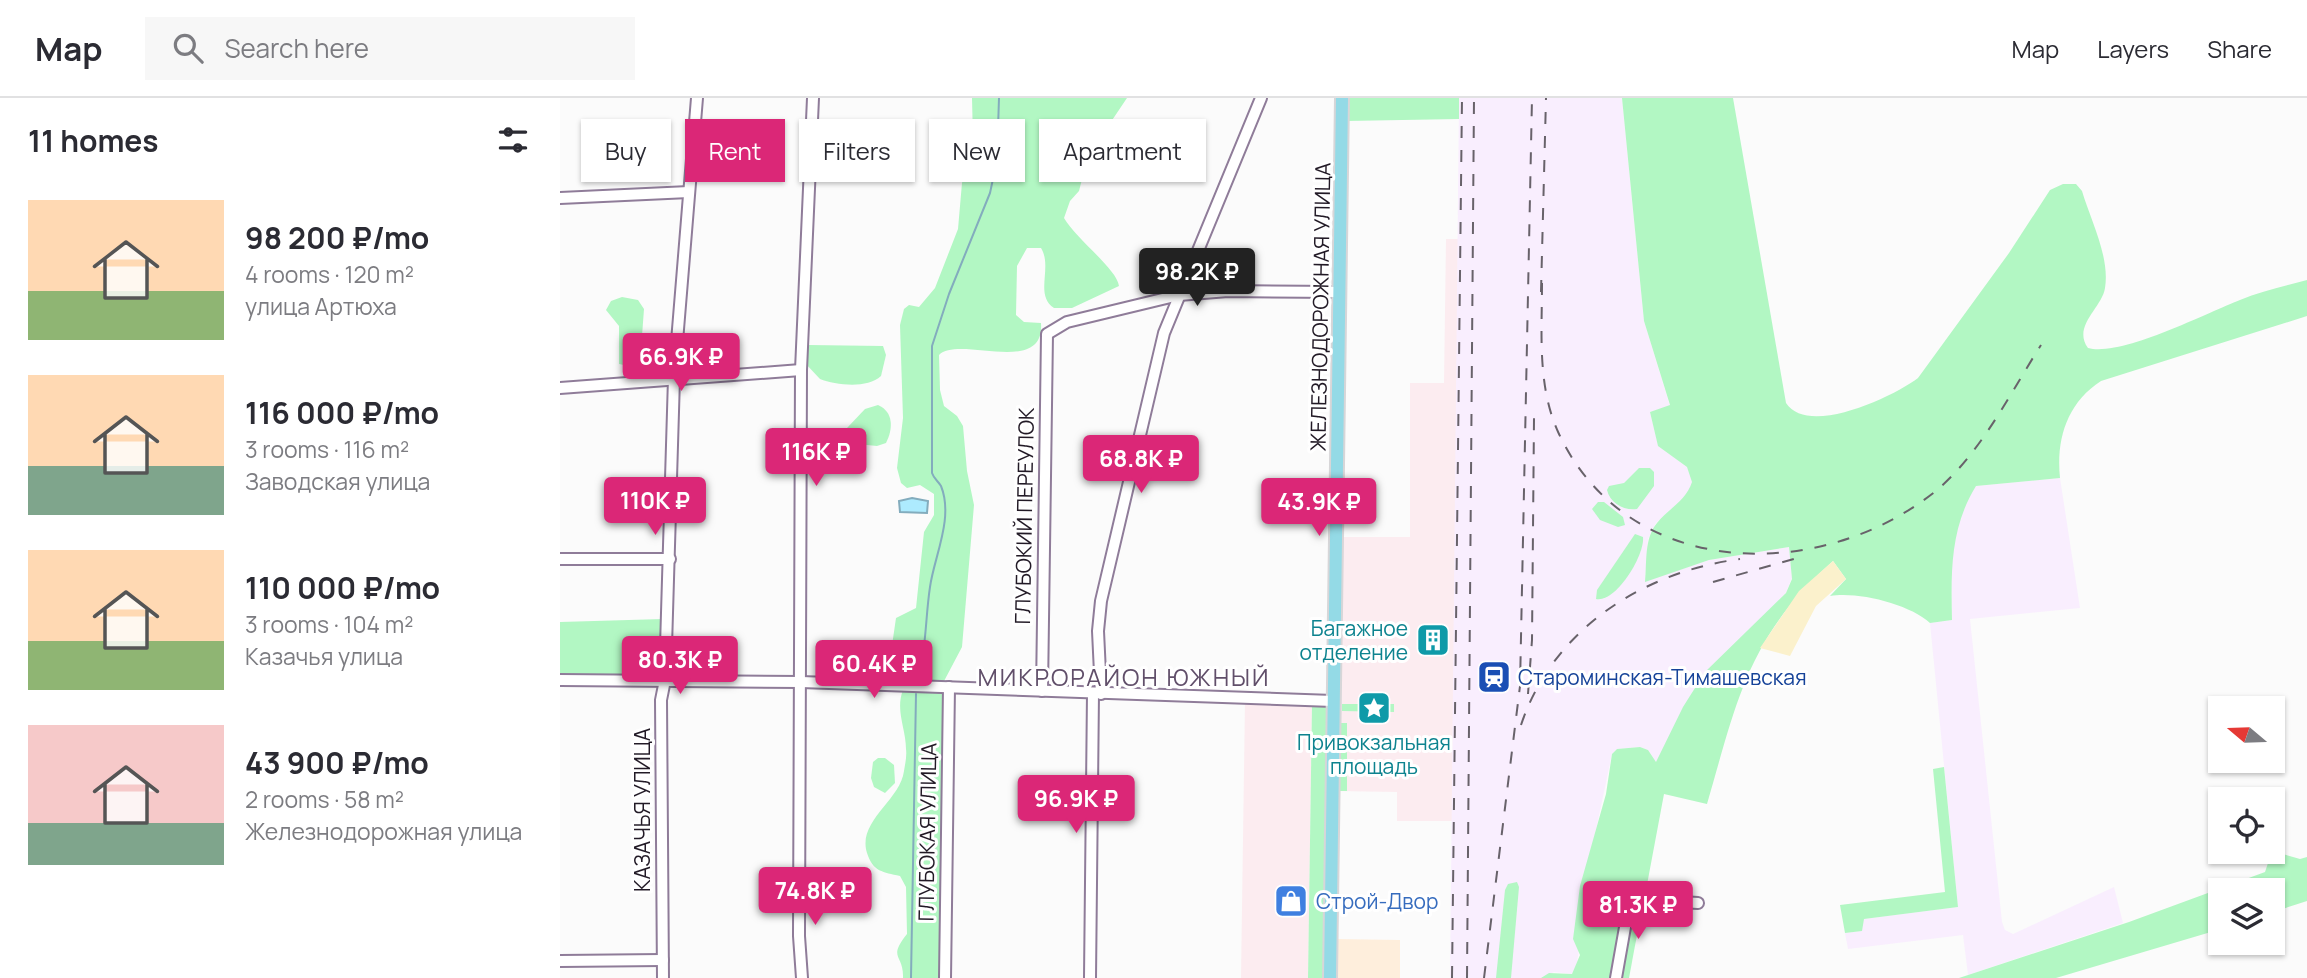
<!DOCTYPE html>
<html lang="en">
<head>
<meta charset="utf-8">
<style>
	body { margin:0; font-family:Manrope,sans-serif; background:#f7f7f7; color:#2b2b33; height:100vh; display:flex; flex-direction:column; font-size:26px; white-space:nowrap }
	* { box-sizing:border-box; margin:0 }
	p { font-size:23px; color:#7c7c81 }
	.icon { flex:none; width:38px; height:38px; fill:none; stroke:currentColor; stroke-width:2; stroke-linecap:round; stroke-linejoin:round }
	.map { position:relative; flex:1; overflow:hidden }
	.panel { display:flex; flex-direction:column; background:#fff; width:560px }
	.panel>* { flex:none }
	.guide { position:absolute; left:21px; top:21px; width:665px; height:63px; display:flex; gap:14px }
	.needle { width:46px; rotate:289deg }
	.fabs { position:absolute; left:1648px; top:598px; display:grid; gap:14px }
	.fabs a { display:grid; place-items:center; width:77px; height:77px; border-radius:0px; background:#fff; box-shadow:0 2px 5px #0004; font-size:35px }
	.price { position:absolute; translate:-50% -60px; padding:0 16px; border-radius:7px; background:#db2777; color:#fff; font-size:23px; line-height:46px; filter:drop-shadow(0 2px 4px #0008) }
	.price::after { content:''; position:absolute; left:50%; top:42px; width:21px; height:16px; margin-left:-10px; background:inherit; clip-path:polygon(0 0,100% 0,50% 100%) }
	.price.current { background:#222; color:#fff }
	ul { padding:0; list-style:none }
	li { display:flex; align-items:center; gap:21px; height:175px; padding:0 28px }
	li span { display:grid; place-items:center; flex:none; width:196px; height:140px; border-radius:0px; color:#555 }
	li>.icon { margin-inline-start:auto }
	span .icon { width:84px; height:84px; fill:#fffc; stroke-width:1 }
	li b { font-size:30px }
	h2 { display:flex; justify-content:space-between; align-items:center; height:84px; padding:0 28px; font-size:30px }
	.chip { padding:0 24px; border-radius:0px; background:#fff; box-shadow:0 2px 5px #0004; font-size:24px; line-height:63px }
	.chip.current { background:#db2777; color:#fff }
	header { display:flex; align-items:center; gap:42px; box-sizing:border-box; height:98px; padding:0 35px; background:#fff; border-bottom:2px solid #e1e1e2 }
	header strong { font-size:33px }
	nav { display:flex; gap:38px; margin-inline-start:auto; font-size:24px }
	.search { width:490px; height:63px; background:#f7f7f7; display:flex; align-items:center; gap:18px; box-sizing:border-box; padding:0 24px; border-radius:0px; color:#7c7c81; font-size:26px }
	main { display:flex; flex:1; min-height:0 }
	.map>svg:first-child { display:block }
</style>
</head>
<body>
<header>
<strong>Map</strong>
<div class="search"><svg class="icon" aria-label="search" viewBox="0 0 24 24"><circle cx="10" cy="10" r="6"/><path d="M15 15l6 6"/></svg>Search here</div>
<nav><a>Map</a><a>Layers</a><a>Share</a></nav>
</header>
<main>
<section class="panel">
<h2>11 homes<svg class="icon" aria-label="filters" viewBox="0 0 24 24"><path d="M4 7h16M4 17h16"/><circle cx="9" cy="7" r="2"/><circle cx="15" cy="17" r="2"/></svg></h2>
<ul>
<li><span style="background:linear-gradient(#ffd9b3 65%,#8fb573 0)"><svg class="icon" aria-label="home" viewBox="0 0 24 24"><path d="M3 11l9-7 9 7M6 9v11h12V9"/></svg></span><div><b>98 200 ₽/mo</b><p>4 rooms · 120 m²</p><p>улица Артюха</p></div></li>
<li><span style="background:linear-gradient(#ffd9b3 65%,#7fa58c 0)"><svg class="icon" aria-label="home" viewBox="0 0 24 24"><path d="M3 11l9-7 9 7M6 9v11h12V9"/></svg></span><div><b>116 000 ₽/mo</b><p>3 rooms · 116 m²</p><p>Заводская улица</p></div></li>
<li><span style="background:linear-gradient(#ffd9b3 65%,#8fb573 0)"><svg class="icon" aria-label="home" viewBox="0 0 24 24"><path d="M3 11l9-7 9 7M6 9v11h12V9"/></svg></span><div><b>110 000 ₽/mo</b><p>3 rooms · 104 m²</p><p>Казачья улица</p></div></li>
<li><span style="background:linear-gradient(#f6c9c9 70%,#7fa58c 0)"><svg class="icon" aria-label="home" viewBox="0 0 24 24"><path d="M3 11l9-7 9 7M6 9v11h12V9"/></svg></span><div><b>43 900 ₽/mo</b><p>2 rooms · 58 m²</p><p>Железнодорожная улица</p></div></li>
</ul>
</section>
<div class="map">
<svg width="1747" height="880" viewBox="0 0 1747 880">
	<rect width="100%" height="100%" fill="#fbfbfb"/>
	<g fill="#fcecf0">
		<path d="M886,141h12l-5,582h-56v-29l-61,-1 4,-254h70v-154h34z"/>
		<path d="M685,604l67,2 -4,274h-67z"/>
	</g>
	<g fill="#f9eefe">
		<path d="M899,0h163l22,223 26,85 -20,6 8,33 29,22 6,15 -5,12 -32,29 -8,16 -3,42 64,-21 80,-13 3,31 -6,15 -89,90 -41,80 -8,-13 -8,-3 -23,2 -5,5 -39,185 6,11 -3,19 -4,5 -18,-2 -13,6h-91z"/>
		<path d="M1500,380l20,130 -110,11 32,303 3,8 8,4 101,-47 9,36 -155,52 -5,-40 -115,14 -3,-16 16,-2 2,-12 95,-12 -28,-284 22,-3 -1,-61 11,-51 14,-22z"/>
	</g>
	<path fill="#feeedc" d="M775,841l65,1v38h-66z"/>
	<g fill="#b2f7c3">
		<path d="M412,0h155l-39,58 -9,35 -9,10 -6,17c12,21 53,51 55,68l-47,22h-18c-20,-13 -1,-41 -13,-60h-14l-10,18 -1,49 8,7 17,1c4,54 -82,12 -102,32l1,35 4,16 13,10 6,10 4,45 7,34 -12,142 -19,36 -53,-2 -2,-8 8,-55 20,-10 8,-76 10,-17v-21l-14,-9 -13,3 -6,-5 -4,-15 6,-50 -3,-93 4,-16 5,-4 10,2 16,-19 23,-59 4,-46 11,-43z"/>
		<path d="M787,0h112v21l-113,2z"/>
		<path d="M1062,0h111l53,305c22,34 107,-6 132,-25l91,-125 41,-63 13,-6h13l6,7c9,30 28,66 23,97 -3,20 -33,38 -17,60 34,9 118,-35 152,-48 21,-9 45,-14 67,-20v36l-206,65c-34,22 -45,58 -41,97l-84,8c-26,42 -25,86 -24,134l-22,3c-20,-19 -73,-32 -100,-27l16,-17 -13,-18c-85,75 -96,140 -126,243l-43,-10 -18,96 -17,-2 -17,90h-71l8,-5 23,1 8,-19 -7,-16 7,-53 26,-92 6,-40 5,-5 23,-2 8,3 8,12 27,-55 22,-35 81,-79 6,-14 -3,-32 -80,13 -64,22c2,-19 -1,-44 12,-59 12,-15 29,-22 35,-41l-5,-15 -29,-21 -8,-34 20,-7 -26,-84z"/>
		<path d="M62,199l16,3 6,9 -4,54 -6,4 -15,-3v-38l-13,-16 5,-9z"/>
		<path d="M249,247l74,1 3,9 -5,21c-14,13 -45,9 -61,3l-15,-16 1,-16z"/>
		<path d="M318,307c16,7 15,24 8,38l-9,3 -30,-3v-15l18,-19z"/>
		<path d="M1079,370h11l4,4v14l-17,23c-13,2 -27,-6 -30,-19l2,-4 15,-3z"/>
		<path d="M1038,404h6l19,15 2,8 -7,2 -18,-7 -8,-11z"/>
		<path d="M1075,436l8,3c2,18 -27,66 -47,62l1,-9z"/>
		<path d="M103,521l-3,58 -100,-1v-54z"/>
		<path d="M343,592l42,1 -4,287h-38c1,-24 -16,-19 4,-44l-1,-47 -6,-11c-17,-4 -27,-4 -33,-23 -10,-32 33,-52 37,-82 1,-7 3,-14 2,-22 0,-20 -11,-39 -3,-59z"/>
		<path d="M752,606h15l-3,274h-16z"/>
		<path d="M782,606h52v8l-52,-1z"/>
		<path d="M777,625h10v68h-11z"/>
		<path d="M318,660h7l9,7 1,18 -10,10 -11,-6 -3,-9 2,-16z"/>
		<path d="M1384,669l14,140 -94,12 -2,12 -17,2 -5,-28 105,-13 -12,-123z"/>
		<path d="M1716,754l24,7 7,-2v44l-34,11v-21h-52v38l-165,49h-97l170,-56 136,-50 6,-18z"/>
		<path d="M957,784l2,5 -8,91h-15l9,-88 3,-6z"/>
		<path d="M1073,810h9l-13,70h-8z"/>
	</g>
	<path fill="#fbf1cc" d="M1273,463l13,18 -30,27 -26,50 -30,-8 39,-57z"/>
	<path fill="#adebfe" stroke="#83acbd" stroke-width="2" d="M352,400l16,3 -1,12 -27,-1 -1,-11z"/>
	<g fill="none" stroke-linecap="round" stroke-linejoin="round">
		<g stroke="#83acbd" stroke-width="2">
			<path d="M357,580c10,-31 8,-58 13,-91 4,-30 24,-69 11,-101 -3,-5 -7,-7 -9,-13v-127l17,-52 41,-101 7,-33 2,-62"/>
			<path d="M351,880l5,-284"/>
		</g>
		<defs>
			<g id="minor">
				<path d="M0,100l129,-6"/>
				<path d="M0,290l241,-18"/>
				<path d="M0,461h110"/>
				<path d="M0,582l241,2 532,19"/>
				<path d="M482,593l5,-357 20,-12 112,-27 49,-4 111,1"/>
				<path d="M541,596l-3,-63 3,-30 63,-268 97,-235"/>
				<path d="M0,863l103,-1"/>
				<path d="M103,880l-2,-278 4,-20 9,-302 23,-280"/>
				<path d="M242,880l-3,-42 2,-566 12,-272"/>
				<path d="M385,880l4,-291"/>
				<path d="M530,880l3,-285"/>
				<path d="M1056,880l14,-79 68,4"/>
			</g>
			<path id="major" d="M770,880l12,-880"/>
		</defs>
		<use href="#minor" stroke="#8f7c99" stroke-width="14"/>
		<use href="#major" stroke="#d7d6d8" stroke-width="16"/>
		<use href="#minor" stroke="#fff" stroke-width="10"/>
		<use href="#major" stroke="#94dae6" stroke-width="12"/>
		<g stroke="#68626a" stroke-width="2" stroke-dasharray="12 12" stroke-linecap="butt">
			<path d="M982,185c0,51 -5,104 17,151 69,146 258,149 373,60 47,-37 77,-99 109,-149"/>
			<path d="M981,194l5,-194"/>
			<path d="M1153,484l84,-24"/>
			<path d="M968,596l4,-54 2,-222"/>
			<path d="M961,627c32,-96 122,-153 219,-166"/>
			<path d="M892,880l10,-880"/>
			<path d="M907,880l7,-880"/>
			<path d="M924,880l36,-292 12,-588"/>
		</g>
	</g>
	<defs>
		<symbol id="building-square" viewBox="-11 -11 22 22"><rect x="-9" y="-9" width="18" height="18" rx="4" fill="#0f9aa8" stroke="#fff"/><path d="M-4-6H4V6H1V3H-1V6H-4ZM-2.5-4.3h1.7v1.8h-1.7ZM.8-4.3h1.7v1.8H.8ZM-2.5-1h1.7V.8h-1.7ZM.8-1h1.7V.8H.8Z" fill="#fff"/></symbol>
		<symbol id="station-square" viewBox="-11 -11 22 22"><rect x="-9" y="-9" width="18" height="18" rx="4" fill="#1a4fb4" stroke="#fff"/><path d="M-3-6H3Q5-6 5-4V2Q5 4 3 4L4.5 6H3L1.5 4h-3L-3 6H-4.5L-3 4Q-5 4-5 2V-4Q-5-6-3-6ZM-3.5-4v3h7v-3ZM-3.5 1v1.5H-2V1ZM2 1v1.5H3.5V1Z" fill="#fff"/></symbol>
		<symbol id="sight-square" viewBox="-11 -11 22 22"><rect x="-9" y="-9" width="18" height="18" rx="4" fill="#0f9aa8" stroke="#fff"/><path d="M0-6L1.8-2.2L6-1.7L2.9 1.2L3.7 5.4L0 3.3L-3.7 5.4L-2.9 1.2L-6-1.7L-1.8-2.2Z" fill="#fff"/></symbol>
		<symbol id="shop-square" viewBox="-11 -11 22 22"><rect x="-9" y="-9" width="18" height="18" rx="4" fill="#3f7fe0" stroke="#fff"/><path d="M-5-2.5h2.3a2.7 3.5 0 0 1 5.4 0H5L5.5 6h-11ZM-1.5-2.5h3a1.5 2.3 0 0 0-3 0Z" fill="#fff"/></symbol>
	</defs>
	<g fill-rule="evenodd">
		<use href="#building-square" x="854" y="523" width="38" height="38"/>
		<use href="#station-square" x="915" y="560" width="38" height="38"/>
		<use href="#sight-square" x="795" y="591" width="38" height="38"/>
		<use href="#shop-square" x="712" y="784" width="38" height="38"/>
	</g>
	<g text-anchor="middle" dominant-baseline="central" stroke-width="6" stroke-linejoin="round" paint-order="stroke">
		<g font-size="21" fill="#221a26" stroke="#fff">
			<text transform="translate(760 209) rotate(-89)">ЖЕЛЕЗНОДОРОЖНАЯ УЛИЦА</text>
			<text transform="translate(464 418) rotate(-89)">ГЛУБОКИЙ ПЕРЕУЛОК</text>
			<text transform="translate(82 712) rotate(-90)">КАЗАЧЬЯ УЛИЦА</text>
			<text transform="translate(367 734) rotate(-89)">ГЛУБОКАЯ УЛИЦА</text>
		</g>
		<g font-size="21" fill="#0d838f" stroke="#fff" text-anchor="end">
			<text x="848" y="530">Багажное<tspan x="848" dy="24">отделение</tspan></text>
			<text x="814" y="644" text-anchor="middle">Привокзальная<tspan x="814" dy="24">площадь</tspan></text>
		</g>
		<g font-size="21" fill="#164399" stroke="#fff" text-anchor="start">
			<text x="958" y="579">Староминская-Тимашевская</text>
		</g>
		<g font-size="21" fill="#366cbe" stroke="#fff" text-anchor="start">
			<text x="756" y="803">Строй-Двор</text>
		</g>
		<g font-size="24" letter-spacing="2" fill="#614f6a" stroke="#fff">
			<text x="564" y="578">МИКРОРАЙОН ЮЖНЫЙ</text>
		</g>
	</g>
</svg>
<div class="fabs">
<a><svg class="needle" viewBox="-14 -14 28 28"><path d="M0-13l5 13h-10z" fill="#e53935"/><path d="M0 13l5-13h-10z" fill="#7c7c81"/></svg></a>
<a><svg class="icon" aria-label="locate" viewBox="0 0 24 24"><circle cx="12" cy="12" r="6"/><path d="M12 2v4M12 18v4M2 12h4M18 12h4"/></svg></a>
<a><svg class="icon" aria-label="layers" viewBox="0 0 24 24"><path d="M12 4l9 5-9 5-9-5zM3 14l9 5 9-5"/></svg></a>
</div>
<b class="price current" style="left:637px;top:210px">98.2K ₽</b>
<b class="price" style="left:121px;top:295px">66.9K ₽</b>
<b class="price" style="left:256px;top:390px">116K ₽</b>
<b class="price" style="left:581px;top:397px">68.8K ₽</b>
<b class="price" style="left:95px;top:439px">110K ₽</b>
<b class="price" style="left:759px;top:440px">43.9K ₽</b>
<b class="price" style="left:120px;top:598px">80.3K ₽</b>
<b class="price" style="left:314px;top:602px">60.4K ₽</b>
<b class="price" style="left:516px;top:737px">96.9K ₽</b>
<b class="price" style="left:255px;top:829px">74.8K ₽</b>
<b class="price" style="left:1078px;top:843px">81.3K ₽</b>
<div class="guide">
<a class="chip">Buy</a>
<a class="chip current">Rent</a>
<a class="chip">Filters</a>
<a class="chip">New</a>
<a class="chip">Apartment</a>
</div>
</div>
</main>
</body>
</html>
